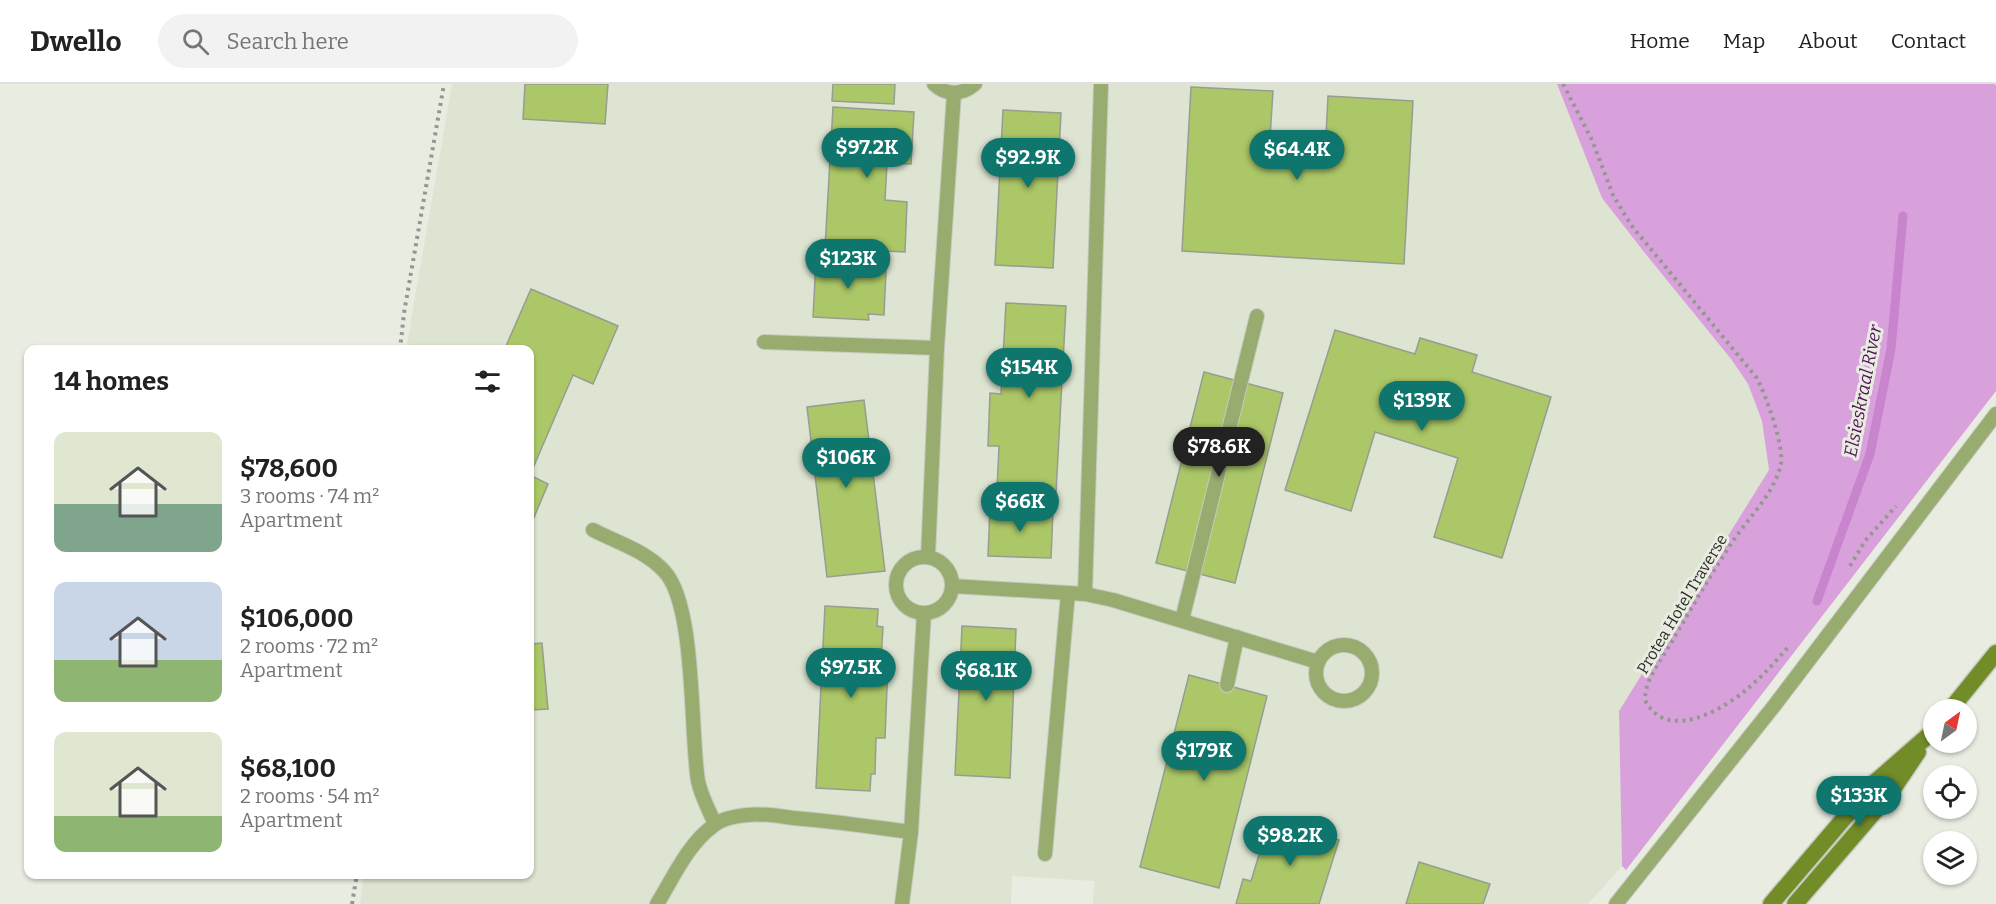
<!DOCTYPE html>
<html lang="en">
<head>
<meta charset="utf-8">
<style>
	body { margin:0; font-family:Bitter,serif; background:#f2f2f2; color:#222; height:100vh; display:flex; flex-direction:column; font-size:22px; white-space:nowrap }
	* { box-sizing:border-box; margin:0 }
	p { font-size:20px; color:#767676 }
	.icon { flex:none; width:33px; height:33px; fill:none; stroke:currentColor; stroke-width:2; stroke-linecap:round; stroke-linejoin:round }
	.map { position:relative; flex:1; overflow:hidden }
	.sheet { position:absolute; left:24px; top:261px; width:510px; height:534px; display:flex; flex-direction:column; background:#fff; border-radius:12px; box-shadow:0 2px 4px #0004 }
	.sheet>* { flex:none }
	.needle { width:39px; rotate:33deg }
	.controls { position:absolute; left:1923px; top:615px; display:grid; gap:12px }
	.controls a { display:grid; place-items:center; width:54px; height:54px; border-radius:50%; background:#fff; box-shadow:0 2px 4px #0004; font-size:30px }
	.price { position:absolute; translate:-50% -51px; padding:0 14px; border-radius:21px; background:#0f766e; color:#fff; font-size:20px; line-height:39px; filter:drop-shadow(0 2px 3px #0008) }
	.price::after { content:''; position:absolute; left:50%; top:36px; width:18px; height:14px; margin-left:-9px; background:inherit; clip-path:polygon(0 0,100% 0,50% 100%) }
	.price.selected { background:#222; color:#fff }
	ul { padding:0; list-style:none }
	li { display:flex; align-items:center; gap:18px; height:150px; padding:0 30px }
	li span { display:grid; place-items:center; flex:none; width:168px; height:120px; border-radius:12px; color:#555 }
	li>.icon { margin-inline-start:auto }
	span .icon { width:72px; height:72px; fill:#fffc; stroke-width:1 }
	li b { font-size:26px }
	h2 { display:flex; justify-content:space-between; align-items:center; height:72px; padding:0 30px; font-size:26px }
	header { display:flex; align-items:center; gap:36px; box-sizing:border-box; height:84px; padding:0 30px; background:#fff; border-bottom:2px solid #e0e0e0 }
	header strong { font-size:28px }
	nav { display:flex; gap:33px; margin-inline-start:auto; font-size:21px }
	.search { width:420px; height:54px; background:#f2f2f2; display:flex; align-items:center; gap:15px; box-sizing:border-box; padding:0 21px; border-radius:33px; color:#767676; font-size:22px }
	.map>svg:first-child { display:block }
</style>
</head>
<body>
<header>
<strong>Dwello</strong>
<div class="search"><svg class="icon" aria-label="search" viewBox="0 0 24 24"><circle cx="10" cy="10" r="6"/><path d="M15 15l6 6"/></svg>Search here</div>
<nav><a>Home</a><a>Map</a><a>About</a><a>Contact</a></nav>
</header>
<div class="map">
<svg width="1996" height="820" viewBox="0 0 1996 820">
	<rect width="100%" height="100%" fill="#e9ede1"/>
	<path fill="#dde4d1" d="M452,0h1105l45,114 42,54 87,107 17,25 14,37 7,50 -150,240 3,155 -34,38h-495l1,-23 -82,-5 -1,28h-651l4,-29 166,-1v-524l-124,-1z"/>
	<path fill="#d9a1dc" d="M1557,0h438l1,2v305l-370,479 -4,-4 -3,-155 150,-241 -7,-49 -14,-37 -17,-25 -87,-107 -42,-54z"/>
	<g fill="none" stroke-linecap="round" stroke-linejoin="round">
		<path stroke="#c884cd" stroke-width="9" d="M1817,517l53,-147 21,-105 12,-133"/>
	</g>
	<g fill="#abc767" stroke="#999c92" stroke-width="1.5">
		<path d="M525,0h83l-3,40 -82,-5z"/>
		<path d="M833,0h62l-1,20 -62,-3z"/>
		<path d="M1191,3l82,4 -4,62 56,3 3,-60 85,5 -9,163 -222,-13z"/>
		<path d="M833,23l81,5 -3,52 -24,-1 -2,37 22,2 -2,50 -80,-4z"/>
		<path d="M1003,26l58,3 -8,155 -58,-3z"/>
		<path d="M816,176l55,2 -1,9h16l-2,44 -16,-1 1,6 -56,-3z"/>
		<path d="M531,205l87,37 -25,58 -20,-9 -43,100v-125h-17l-7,-4z"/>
		<path d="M1006,219l60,3 -10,187 -59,-3 2,-44h-11l2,-53 11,1z"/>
		<path d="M1335,246l80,24 5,-16 57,17 -5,17 79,25 -49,161 -68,-21 24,-79 -83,-26 -24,79 -66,-21z"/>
		<path d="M1204,288l79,21 -48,190 -79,-20z"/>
		<path d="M864,316l21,171 -58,6 -20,-170z"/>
		<path d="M530,391l18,9 -18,43z"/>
		<path d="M990,424l63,3 -2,47 -63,-2z"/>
		<path d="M825,522l53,3 -1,17 6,1 -2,34 7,1 -3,76h-9l-1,36h-4l-1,17 -54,-3z"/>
		<path d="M962,542l54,3 -6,149 -55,-3z"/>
		<path d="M542,559l6,66 -18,1v-66z"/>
		<path d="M1189,591l78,21 -48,192 -79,-21z"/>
		<path d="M1270,735l69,21 -20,64h-83l7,-25 8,2z"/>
		<path d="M1419,778l71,22 -7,20h-77z"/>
	</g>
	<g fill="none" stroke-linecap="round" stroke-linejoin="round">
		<defs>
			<g id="service">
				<path d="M934,0c13,12 28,11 41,0"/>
				<path d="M764,258l173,6"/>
				<path d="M593,446c23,12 53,21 71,41 32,33 26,161 34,210 3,15 11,29 17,43"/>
				<path d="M928,473l9,-209 17,-255"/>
				<circle cx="924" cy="501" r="28"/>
				<path d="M952,502l133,8 28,6 205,62"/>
				<path d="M1085,510l16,-510"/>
				<path d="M1182,536l75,-304"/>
				<circle cx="1344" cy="589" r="28"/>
				<path d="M1227,601l10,-48"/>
				<path d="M1045,770l23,-261"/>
				<path d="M657,820c16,-26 31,-60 56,-78 8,-7 23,-10 34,-11 15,-2 31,1 46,3 40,3 79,9 118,14"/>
				<path d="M902,820l9,-72 13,-219"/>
				<path d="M1616,820l158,-198 222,-292"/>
			</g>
			<g id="secondary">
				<path d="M1950,626l46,-57"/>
				<path d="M1771,820l104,-122 55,-48"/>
				<path d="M1795,820l94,-109 29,-43"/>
			</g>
		</defs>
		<use href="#service" stroke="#c7cac0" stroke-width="16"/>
		<use href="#secondary" stroke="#c7cac0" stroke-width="19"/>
		<g stroke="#94978e" stroke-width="4" stroke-dasharray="3 4.5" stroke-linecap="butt">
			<path d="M1563,0l29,56 21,55 18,30 125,152c10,17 28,69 25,87 -7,30 -32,53 -48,77 -22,33 -42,68 -62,102 -10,17 -26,36 -26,57 21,42 76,11 101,-10 16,-13 30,-29 43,-44"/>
			<path d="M400,266l4,-37 40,-229"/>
			<path d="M1850,482l15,-25 31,-35"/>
			<path d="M352,820l5,-30"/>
		</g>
		<use href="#service" stroke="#99ac70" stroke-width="14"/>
		<use href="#secondary" stroke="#728c28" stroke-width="16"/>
	</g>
	<g text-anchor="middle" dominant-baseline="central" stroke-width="6" stroke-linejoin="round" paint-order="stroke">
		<g font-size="16" fill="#2a2c27" stroke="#e9ede1">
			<text transform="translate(1682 520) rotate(-59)">Protea Hotel Traverse</text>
		</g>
		<g font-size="18" font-style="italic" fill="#511357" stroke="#e9ede1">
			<text transform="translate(1863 307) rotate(-79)">Elsieskraal River</text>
		</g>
	</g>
</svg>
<div class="controls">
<a><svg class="needle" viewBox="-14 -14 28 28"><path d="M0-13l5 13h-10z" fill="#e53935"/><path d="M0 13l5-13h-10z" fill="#767676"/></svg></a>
<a><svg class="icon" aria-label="locate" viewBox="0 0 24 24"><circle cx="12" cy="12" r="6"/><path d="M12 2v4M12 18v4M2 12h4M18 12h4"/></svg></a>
<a><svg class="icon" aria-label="layers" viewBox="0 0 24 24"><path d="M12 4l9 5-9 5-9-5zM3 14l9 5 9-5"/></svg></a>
</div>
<b class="price" style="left:867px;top:95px">$97.2K</b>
<b class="price" style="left:1297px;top:97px">$64.4K</b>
<b class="price" style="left:1028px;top:105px">$92.9K</b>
<b class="price" style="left:848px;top:206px">$123K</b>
<b class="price" style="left:1029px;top:315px">$154K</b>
<b class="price" style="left:1422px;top:348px">$139K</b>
<b class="price selected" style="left:1219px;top:394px">$78.6K</b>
<b class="price" style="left:846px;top:405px">$106K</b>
<b class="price" style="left:1020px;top:449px">$66K</b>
<b class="price" style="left:851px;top:615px">$97.5K</b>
<b class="price" style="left:986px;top:618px">$68.1K</b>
<b class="price" style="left:1204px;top:698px">$179K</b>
<b class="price" style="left:1859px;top:743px">$133K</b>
<b class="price" style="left:1290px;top:783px">$98.2K</b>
<section class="sheet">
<h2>14 homes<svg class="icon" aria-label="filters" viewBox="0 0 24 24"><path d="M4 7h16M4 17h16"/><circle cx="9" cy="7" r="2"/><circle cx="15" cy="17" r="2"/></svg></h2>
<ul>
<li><span style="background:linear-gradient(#dfe7d0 60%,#7fa58c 0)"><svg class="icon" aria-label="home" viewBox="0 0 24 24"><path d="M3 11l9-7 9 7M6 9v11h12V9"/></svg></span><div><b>$78,600</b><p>3 rooms · 74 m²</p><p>Apartment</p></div></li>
<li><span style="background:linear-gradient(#c9d6e8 65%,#8fb573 0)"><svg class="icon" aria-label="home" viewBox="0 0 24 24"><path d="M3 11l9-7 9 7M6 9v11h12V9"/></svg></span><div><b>$106,000</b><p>2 rooms · 72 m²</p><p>Apartment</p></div></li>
<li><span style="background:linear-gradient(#dfe7d0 70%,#8fb573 0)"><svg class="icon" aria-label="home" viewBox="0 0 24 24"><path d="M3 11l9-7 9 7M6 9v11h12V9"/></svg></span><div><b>$68,100</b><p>2 rooms · 54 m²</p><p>Apartment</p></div></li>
</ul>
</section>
</div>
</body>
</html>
